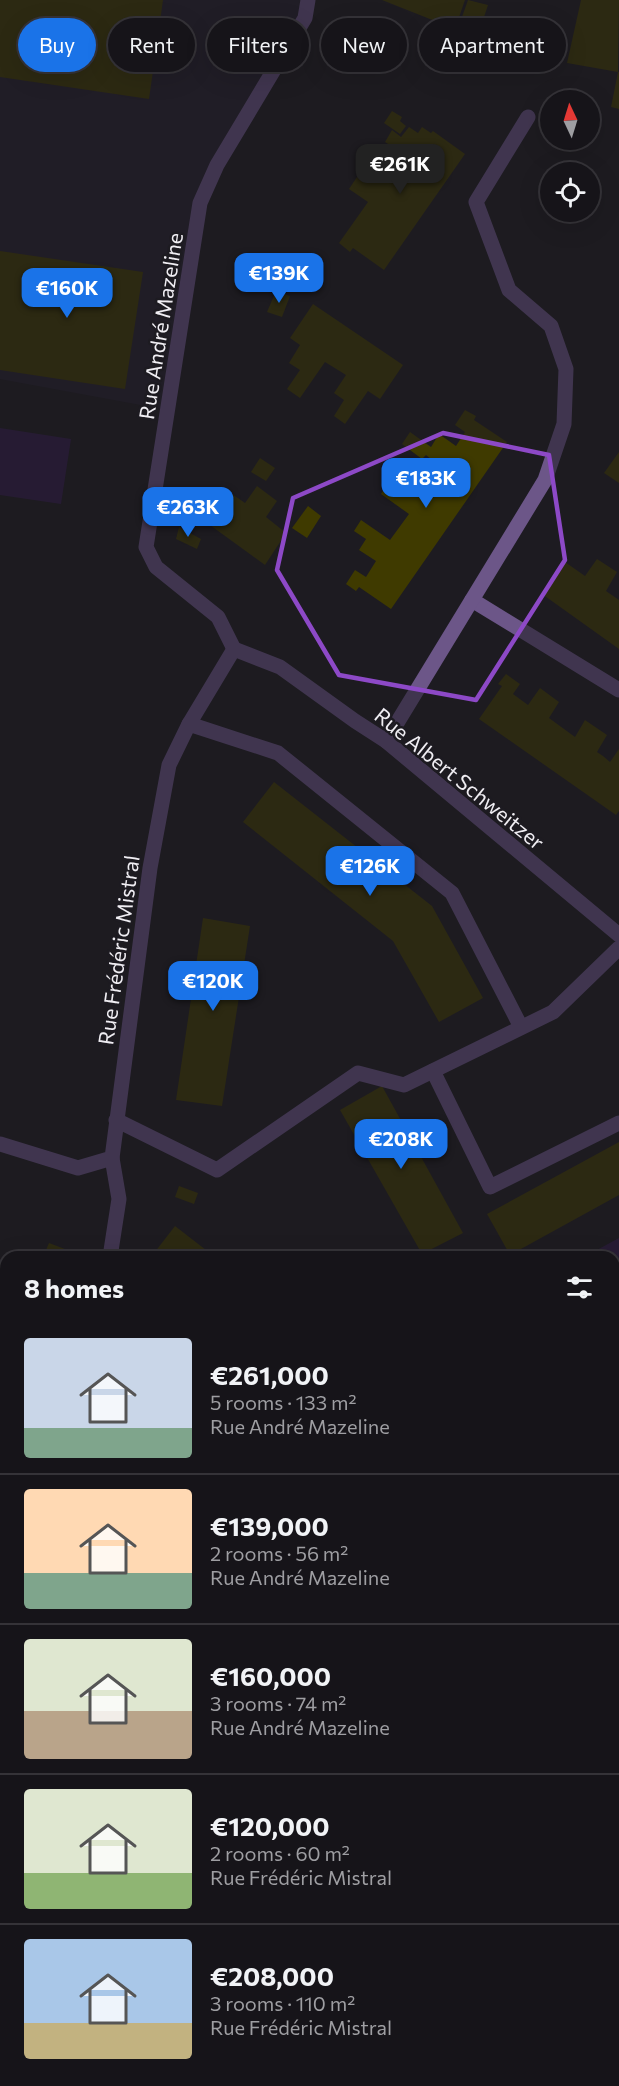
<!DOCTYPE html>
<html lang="en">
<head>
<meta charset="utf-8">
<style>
	body { margin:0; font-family:Commissioner,sans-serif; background:#1f1d22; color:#f1f3f6; height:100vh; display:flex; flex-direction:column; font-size:22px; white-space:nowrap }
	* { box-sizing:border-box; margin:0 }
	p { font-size:20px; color:#9e9ea2 }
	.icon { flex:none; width:33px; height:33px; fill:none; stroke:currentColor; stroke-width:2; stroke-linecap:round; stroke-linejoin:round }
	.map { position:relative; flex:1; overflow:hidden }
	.panel { position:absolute; left:0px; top:1251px; width:620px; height:836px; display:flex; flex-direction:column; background:#161419; border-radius:18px 18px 0 0; box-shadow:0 6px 24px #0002,0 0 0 2px #353338 }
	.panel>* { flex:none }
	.top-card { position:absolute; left:18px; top:18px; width:584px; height:54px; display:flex; gap:12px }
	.needle { width:39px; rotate:356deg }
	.tools { position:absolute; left:540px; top:90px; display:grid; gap:12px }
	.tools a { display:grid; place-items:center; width:60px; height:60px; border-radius:50%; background:#161419; box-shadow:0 6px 24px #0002,0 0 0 2px #353338; font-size:30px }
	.price { position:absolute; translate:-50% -51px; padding:0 14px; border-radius:12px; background:#1a73e8; color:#fff; font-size:20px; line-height:39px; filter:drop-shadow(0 2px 3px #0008) }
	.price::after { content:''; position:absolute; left:50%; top:36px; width:18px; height:14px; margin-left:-9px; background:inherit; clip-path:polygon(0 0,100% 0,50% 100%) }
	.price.on { background:#222; color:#fff }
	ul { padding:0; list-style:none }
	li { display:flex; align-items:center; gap:18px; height:150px; padding:0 24px }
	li+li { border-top:2px solid #353338 }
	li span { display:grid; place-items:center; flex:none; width:168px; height:120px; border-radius:6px; color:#555 }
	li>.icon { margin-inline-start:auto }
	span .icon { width:72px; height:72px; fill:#fffc; stroke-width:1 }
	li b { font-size:26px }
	h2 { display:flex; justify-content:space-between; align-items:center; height:72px; padding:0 24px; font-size:26px }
	.chip { padding:0 21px; border-radius:27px; background:#161419; box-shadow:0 6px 24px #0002,0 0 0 2px #353338; font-size:21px; line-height:54px }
	.chip.on { background:#1a73e8; color:#fff }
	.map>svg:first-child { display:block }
</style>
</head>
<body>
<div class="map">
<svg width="619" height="2086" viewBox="0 0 619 2086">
	<rect width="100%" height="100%" fill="#1d1b21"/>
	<path fill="#25202d" d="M0,0h308l-108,203 -32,207 -168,-31z"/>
	<g fill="#321c49">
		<path d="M0,428l71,11 -10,65 -61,-9z"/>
		<path d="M619,1238v350l-5,-1v-330h-30z"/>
		<path d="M309,2081v-1l70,1 -1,5h-70z"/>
	</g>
	<g fill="#3f3a00">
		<path d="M0,0h163l-14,99 -149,-22z"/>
		<path d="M382,0h83l-10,29z"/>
		<path d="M468,0l20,5 -11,33 -20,-7z"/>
		<path d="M581,0h38l-1,72 -51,-9z"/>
		<path d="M618,72h1v37l-8,-2z"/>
		<path d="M392,111l10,6 -2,4 6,5 -6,8 -16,-11z"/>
		<path d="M409,127l9,6 4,-6 9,6 2,-2 32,23 -81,116 -31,-22 -3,4 -11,-9 29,-41 -19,-13 8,-12 6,5 7,-11 12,10 5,-7 12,8 14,-22 -28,-18 7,-12 9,7z"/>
		<path d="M0,251l143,21 -18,117 -125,-19z"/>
		<path d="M276,291l14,5 -8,21 -15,-5z"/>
		<path d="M313,304l90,61 -23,34 -12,-8 -23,33 -11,-8 10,-16 -10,-7 12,-18 -21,-13 -25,36 -13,-9 13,-19 -11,-7 11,-18 -10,-7z"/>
		<path d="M465,410l11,6 -2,4 33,22 -116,167 -32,-22 -3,4 -10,-7 9,-14 11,7 10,-16 -17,-11 7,-11 -12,-8 7,-11 29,20 19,-26 -28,-20 5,-8 12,9 8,-13 16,12 19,-27 -15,-12 -4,4 -20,-15 8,-12 21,15 8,-13 17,12 9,-14 -10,-7z"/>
		<path d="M619,452v31l-15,-10z"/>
		<path d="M260,458l15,10 -9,13 -15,-9z"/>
		<path d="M257,486l20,15 -11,16 20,16 -21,32 -62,-45 22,-31 20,14z"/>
		<path d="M308,506l13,10 -14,22 -15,-10z"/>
		<path d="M179,527l22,12 -4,10 -21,-10z"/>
		<path d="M597,559l20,13 -11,19 13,9v49l-77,-55 23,-32 20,14z"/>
		<path d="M506,674l14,10 -7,10 15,11 12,-17 19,14 -10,16 26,19 10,-17 22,15 -10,17 6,4 7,6 9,-13v62l-3,4 -137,-96 23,-33 -4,-2z"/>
		<path d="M274,782l158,124 51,92 -44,24 -46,-81 -150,-119z"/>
		<path d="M203,918l47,8 -28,180 -46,-6z"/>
		<path d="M382,1086l81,147 -41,21 -82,-144z"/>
		<path d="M619,1142v53l-109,60 -23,-41z"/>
		<path d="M179,1186l19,7 -4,11 -19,-7z"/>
		<path d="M175,1226l40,31h-64z"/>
		<path d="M49,1243l29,11 -2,3h-33z"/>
		<path d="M0,1473l6,1v116l-6,-2z"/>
		<path d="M614,1587l5,1v32l-5,-1z"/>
		<path d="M5,1791h1v150l-6,-1v-132h2z"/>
	</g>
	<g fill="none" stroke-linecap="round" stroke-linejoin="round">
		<g stroke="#6c5688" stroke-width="15">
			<path d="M472,600l147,90"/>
			<path d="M234,649l-16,-32 -62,-50 -10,-20 54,-344 17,-38 88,-147 3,-18"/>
			<path d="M234,649l46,18 75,54 31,20 233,194"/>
			<path d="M189,724l89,29 174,140 69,134"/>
			<path d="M386,741l159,-261 19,-56 2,-55 -15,-43 -42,-36 -33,-88 52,-85"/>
			<path d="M433,1071l57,116 129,-64"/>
			<path d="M116,1120l101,50 141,-97 46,12 149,-73 66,-64"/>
			<path d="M0,1144l78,24 34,-10 38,-290 19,-103 20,-41 45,-75"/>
			<path d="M110,1257l9,-58 -7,-41"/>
			<path d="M614,1653l5,1"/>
			<path d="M0,1659l6,-9"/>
			<path d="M0,2055l6,1"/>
			<path d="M148,2086l1,-6"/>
		</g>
	</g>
	<path d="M0 0H619V2086H0ZM443,433l106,22 16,105 -89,140 -137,-25 -62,-105 16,-72z" fill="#1d1b21" fill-opacity=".55" fill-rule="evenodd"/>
	<path fill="none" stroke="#8d49c7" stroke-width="4.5" stroke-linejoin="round" d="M443,433l106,22 16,105 -89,140 -137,-25 -62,-105 16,-72z"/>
	<g text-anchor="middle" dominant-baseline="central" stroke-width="5" stroke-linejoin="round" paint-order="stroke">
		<g font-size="21" fill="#f0eef3" stroke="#1d1b21">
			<text transform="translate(160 326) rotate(-81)">Rue André Mazeline</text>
			<text transform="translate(460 778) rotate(39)">Rue Albert Schweitzer</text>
			<text transform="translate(118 950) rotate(-82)">Rue Frédéric Mistral</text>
		</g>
	</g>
</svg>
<div class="tools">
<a><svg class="needle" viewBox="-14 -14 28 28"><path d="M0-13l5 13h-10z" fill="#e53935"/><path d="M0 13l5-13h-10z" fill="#9e9ea2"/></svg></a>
<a><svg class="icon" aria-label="locate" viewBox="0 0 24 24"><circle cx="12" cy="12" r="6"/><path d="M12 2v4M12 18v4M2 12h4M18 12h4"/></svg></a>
</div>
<b class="price on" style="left:400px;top:195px">€261K</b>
<b class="price" style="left:279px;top:304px">€139K</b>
<b class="price" style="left:67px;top:319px">€160K</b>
<b class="price" style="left:426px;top:509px">€183K</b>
<b class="price" style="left:188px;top:538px">€263K</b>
<b class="price" style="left:370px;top:897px">€126K</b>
<b class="price" style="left:213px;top:1012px">€120K</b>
<b class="price" style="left:401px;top:1170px">€208K</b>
<div class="top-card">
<a class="chip on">Buy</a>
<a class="chip">Rent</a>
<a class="chip">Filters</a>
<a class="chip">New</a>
<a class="chip">Apartment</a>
</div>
<section class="panel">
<h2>8 homes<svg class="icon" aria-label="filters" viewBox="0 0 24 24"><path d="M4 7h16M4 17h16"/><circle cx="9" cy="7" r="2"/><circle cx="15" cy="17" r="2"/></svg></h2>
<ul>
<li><span style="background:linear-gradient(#c9d6e8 75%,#7fa58c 0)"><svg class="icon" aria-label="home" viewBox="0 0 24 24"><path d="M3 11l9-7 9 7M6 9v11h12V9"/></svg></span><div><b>€261,000</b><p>5 rooms · 133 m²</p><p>Rue André Mazeline</p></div></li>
<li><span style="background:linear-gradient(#ffd9b3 70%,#7fa58c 0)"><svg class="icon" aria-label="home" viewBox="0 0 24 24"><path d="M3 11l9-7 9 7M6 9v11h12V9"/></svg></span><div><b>€139,000</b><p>2 rooms · 56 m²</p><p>Rue André Mazeline</p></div></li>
<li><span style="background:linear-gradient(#dfe7d0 60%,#b9a48a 0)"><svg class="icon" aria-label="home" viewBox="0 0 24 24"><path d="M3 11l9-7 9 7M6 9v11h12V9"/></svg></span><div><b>€160,000</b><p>3 rooms · 74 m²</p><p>Rue André Mazeline</p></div></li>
<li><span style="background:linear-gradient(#dfe7d0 70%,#8fb573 0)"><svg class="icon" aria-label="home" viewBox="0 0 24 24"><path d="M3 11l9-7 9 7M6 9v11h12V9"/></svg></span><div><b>€120,000</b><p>2 rooms · 60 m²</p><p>Rue Frédéric Mistral</p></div></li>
<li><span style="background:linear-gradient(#a9c7e8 70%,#c2b280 0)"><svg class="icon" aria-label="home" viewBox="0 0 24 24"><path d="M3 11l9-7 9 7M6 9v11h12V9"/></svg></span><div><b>€208,000</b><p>3 rooms · 110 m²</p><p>Rue Frédéric Mistral</p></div></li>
</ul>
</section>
</div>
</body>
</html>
